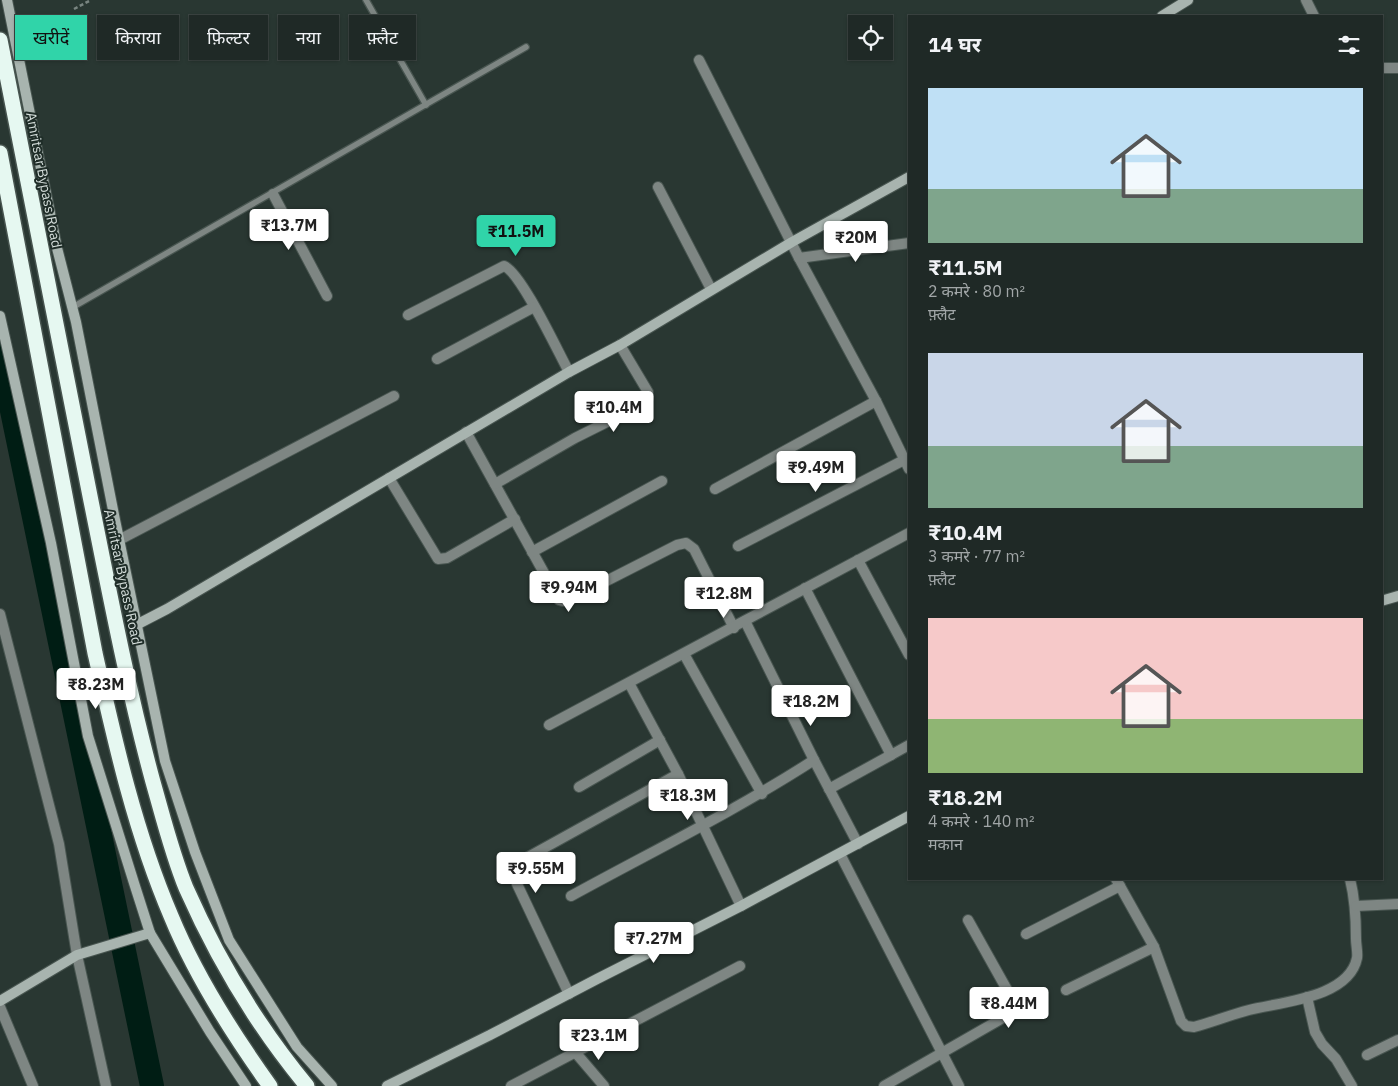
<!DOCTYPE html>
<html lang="hi">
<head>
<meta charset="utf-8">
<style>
	body { margin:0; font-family:"IBM Plex Sans","Noto Sans Devanagari",sans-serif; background:#27312e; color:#f1f3f6; height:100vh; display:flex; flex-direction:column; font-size:19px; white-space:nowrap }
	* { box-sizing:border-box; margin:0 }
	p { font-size:16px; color:#a1a6a7 }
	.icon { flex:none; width:28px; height:28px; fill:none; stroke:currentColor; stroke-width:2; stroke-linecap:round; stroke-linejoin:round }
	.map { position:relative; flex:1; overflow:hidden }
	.details { position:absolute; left:908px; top:15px; width:475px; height:865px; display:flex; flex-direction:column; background:#1f2926; border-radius:0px; box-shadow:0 1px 4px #0004,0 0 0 1px #3c4543 }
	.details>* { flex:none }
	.top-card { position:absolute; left:15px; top:15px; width:475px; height:45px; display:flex; gap:10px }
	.fabs { position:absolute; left:848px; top:15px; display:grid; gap:10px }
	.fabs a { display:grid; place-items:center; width:45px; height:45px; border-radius:0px; background:#1f2926; box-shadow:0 1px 4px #0004,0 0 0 1px #3c4543; font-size:25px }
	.price { position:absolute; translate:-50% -42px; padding:0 11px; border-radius:5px; background:#fff; color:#222; font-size:16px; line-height:32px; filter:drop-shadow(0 1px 2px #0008) }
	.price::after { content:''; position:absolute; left:50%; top:30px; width:15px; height:11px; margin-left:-8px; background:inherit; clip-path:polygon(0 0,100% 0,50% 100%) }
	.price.active { background:#30d4a9; color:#111 }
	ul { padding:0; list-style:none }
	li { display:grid; align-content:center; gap:10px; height:265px; padding:0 20px }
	li span { display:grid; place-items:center; height:155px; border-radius:0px; color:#555 }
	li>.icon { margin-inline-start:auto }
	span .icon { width:90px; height:90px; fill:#fffc; stroke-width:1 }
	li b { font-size:21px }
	h2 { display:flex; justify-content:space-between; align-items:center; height:60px; padding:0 20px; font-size:21px }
	.tag { padding:0 18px; border-radius:0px; background:#1f2926; box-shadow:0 1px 4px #0004,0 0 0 1px #3c4543; font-size:18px; line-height:45px }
	.tag.active { background:#30d4a9; color:#111 }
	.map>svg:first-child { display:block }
</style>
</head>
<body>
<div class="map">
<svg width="1398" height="1086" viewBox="0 0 1398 1086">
	<rect width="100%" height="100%" fill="#293732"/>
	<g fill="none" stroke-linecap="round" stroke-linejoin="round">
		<path stroke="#001d14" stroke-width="24" d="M0,353l152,733"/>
		<defs>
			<g id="lane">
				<path d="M366,0l60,105"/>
				<path d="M73,307l453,-260"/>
			</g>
			<g id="street">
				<path d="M1306,0l8,16"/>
				<path d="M699,60l100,198 77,143 33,68"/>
				<path d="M1381,68h17"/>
				<path d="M658,187l53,102"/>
				<path d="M273,194l54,102"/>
				<path d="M799,258l110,-15"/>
				<path d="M408,315l96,-49c17,6 54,86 65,106"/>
				<path d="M437,359l97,-52"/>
				<path d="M466,432l93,168 4,1 10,-3 104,-53 9,-2 8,6 40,79"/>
				<path d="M389,478l49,81 9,-1 68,-39"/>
				<path d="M495,484l80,-46 70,-35 3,-5v-6l-28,-47"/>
				<path d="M715,489l161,-88"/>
				<path d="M119,540l275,-144"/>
				<path d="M738,546l166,-86"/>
				<path d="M532,552l130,-71"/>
				<path d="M858,560l51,95"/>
				<path d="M805,588l86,167 18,-10"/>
				<path d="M0,614l59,230 18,111 29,131"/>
				<path d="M745,621l69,139 44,84"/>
				<path d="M684,654l78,140"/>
				<path d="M629,683l49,91 63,132"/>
				<path d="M549,725l360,-192"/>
				<path d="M579,787l81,-47"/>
				<path d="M829,789l62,-34"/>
				<path d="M840,854l119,232"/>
				<path d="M1116,879l38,68 27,74 5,5 8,1c18,-5 36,-12 55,-17 31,-8 100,-12 108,-52 1,-5 -1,-13 -1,-19 0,-21 -1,-40 -6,-60"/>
				<path d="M571,896c82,-45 164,-85 243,-136"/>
				<path d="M1356,906l42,-2"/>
				<path d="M1026,934l94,-48"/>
				<path d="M1066,990l88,-43"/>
				<path d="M569,994l-52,-110c-2,-8 -3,-15 2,-22l159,-88"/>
				<path d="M1307,997l8,35 7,12 14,15 16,27"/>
				<path d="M0,1007l33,79"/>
				<path d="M575,1052l29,34"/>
				<path d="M1367,1055l31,-15"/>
				<path d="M511,1086l229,-120"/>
				<path d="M884,1086l124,-71 7,-6v-5l-47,-84"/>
			</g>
			<g id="secondary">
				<path d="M7,0l50,248 19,74 39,198 50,241 30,91 34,88 68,107 35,39"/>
				<path d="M1162,16l26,-16"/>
				<path d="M0,316l51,227 37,193 46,147 16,50 60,99 36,54"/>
				<path d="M1381,601l17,-5"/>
				<path d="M138,624l29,-15 402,-237 51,-27 172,-103 117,-65"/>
				<path d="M0,1001l77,-46 73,-22"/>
				<path d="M387,1086l103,-51 107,-56 144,-73 168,-90"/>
			</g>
			<g id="highway">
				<path d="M0,40c30,154 60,308 91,461 19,94 37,189 62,281 10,35 19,72 33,106 31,70 72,139 121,198"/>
				<path d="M0,153l95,500c20,89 40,179 76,263 25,61 61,117 99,170"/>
			</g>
		</defs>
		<use href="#lane" stroke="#485550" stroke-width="8"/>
		<use href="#street" stroke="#485550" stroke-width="12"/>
		<use href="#secondary" stroke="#485550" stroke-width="12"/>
		<use href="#highway" stroke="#485550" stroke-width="18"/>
		<path stroke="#798581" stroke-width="2.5" stroke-dasharray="4 2.5" stroke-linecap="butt" d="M74,9l17,-9"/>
		<use href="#lane" stroke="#7e8683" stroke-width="5.5"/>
		<use href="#street" stroke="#7e8683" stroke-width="10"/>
		<use href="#secondary" stroke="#a8b4af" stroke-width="10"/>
		<use href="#highway" stroke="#e6f8f1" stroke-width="15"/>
	</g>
	<g text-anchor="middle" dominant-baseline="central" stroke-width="4" stroke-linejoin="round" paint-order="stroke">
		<g font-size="14" fill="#d3dcd9" stroke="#1f2d28">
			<text transform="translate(44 180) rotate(79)">Amritsar Bypass Road</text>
			<text transform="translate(123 577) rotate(78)">Amritsar Bypass Road</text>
		</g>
	</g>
</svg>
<div class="fabs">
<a><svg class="icon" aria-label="locate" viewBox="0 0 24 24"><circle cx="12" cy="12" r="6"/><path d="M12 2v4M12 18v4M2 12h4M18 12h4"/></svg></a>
</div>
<b class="price" style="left:289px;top:251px">₹13.7M</b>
<b class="price active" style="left:516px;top:257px">₹11.5M</b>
<b class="price" style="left:856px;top:263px">₹20M</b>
<b class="price" style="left:614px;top:433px">₹10.4M</b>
<b class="price" style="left:816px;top:493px">₹9.49M</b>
<b class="price" style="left:569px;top:613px">₹9.94M</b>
<b class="price" style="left:724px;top:619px">₹12.8M</b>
<b class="price" style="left:96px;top:710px">₹8.23M</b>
<b class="price" style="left:811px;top:727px">₹18.2M</b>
<b class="price" style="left:688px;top:821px">₹18.3M</b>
<b class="price" style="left:536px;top:894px">₹9.55M</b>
<b class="price" style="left:654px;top:964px">₹7.27M</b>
<b class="price" style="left:1009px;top:1029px">₹8.44M</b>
<b class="price" style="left:599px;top:1061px">₹23.1M</b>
<div class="top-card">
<a class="tag active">खरीदें</a>
<a class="tag">किराया</a>
<a class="tag">फ़िल्टर</a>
<a class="tag">नया</a>
<a class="tag">फ़्लैट</a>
</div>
<section class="details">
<h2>14 घर<svg class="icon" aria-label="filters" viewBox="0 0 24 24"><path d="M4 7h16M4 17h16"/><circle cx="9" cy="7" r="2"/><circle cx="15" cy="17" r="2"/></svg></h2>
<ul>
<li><span style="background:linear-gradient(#bfe0f5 65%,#7fa58c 0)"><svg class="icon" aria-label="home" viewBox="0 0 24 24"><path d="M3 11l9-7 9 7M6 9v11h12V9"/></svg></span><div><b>₹11.5M</b><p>2 कमरे · 80 m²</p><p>फ़्लैट</p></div></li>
<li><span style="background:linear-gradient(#c9d6e8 60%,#7fa58c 0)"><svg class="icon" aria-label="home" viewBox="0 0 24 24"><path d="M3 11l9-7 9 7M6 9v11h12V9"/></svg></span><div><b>₹10.4M</b><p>3 कमरे · 77 m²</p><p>फ़्लैट</p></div></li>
<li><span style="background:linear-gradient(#f6c9c9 65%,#8fb573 0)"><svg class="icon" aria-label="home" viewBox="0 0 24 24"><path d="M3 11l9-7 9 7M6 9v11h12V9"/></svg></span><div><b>₹18.2M</b><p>4 कमरे · 140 m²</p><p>मकान</p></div></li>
</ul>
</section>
</div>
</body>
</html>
